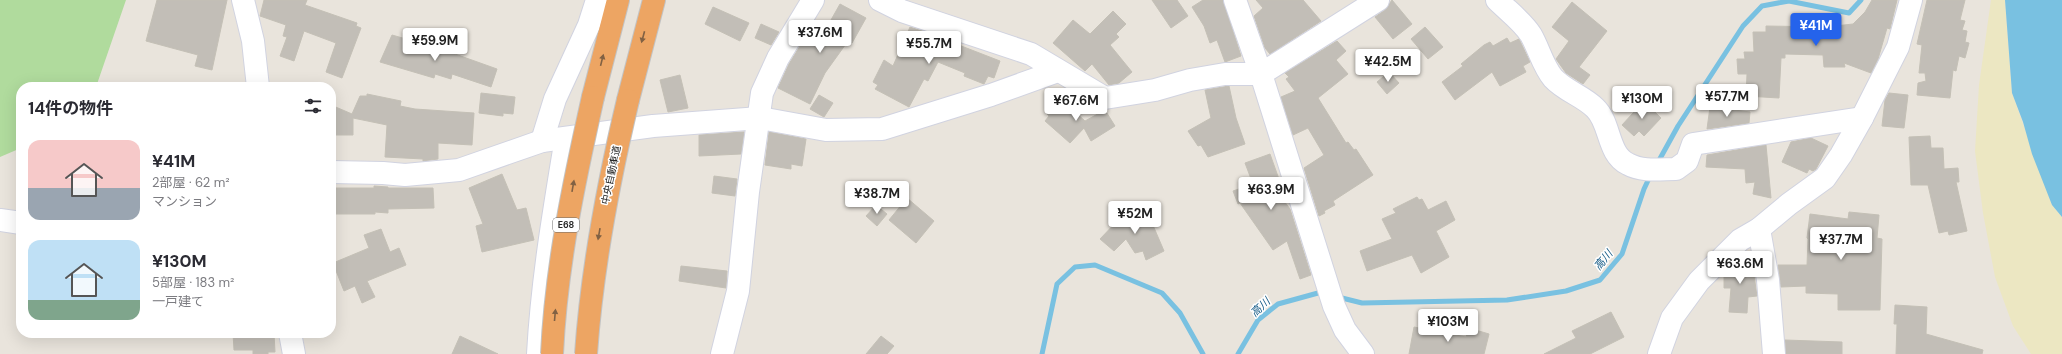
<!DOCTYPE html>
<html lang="ja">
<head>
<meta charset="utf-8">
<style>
	body { margin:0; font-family:"DM Sans","Noto Sans JP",sans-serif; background:#f7f7f7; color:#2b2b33; height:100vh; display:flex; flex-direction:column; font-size:15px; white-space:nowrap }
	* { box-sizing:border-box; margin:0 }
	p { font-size:13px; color:#7c7c81 }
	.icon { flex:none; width:22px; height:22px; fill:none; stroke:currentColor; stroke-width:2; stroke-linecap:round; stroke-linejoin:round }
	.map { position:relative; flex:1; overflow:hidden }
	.sheet { position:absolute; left:16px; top:82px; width:320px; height:256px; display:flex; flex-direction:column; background:#fff; border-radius:16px; box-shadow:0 4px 16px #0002 }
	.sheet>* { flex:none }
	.price { position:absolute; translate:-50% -34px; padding:0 9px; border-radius:4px; background:#fff; color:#222; font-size:13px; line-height:26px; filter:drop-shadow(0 1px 2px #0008) }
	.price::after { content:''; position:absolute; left:50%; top:24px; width:12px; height:9px; margin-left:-6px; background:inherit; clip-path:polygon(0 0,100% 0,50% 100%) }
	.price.active { background:#2563eb; color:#fff }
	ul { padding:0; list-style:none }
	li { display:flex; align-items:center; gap:12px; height:100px; padding:0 12px }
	li span { display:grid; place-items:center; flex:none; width:112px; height:80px; border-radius:12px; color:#555 }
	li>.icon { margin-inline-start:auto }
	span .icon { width:48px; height:48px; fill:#fffc; stroke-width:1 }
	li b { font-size:17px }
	h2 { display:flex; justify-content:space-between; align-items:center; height:48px; padding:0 12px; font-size:17px }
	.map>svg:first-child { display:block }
</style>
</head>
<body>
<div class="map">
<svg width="2062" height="354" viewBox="0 0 2062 354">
	<rect width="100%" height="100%" fill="#e9e4dc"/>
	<path fill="#b0db9d" d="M0,0h126l-30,87h-75v61l-21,9z"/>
	<path fill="#ece7c2" d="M1991,0h14l7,93 40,112 10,12v137h-31l-18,-28 -18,-49 -12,-64 -8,-62 4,-66z"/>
	<path fill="#79c1e1" d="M2005,0h57v217l-10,-12 -20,-51 -9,-32 -11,-29z"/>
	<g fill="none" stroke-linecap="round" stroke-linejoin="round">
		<g stroke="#79c1e1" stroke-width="5">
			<path d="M1657,164l21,-38 65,-100 19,-20 27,-5 60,12 12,-13"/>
			<path d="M1338,297l24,6 145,-3 59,-9 34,-11 22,-26 22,-65 7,-15"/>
			<path d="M1042,354l15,-70 18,-17 20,-2 67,28 18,20 23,41"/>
			<path d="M1238,354l20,-34 20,-16 40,-11 6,1"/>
		</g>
	</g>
	<g fill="#c2beb7" stroke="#c4c0b6">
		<path d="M157,0h70l-15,70 -17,-4 3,-11 -52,-14z"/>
		<path d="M264,0h43l-2,5 52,18 -1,3 5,2 -19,50 -16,-6 10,-29 -32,-12 -10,30 -14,-5 7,-19 -4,-1 3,-11 -26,-9z"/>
		<path d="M1152,0h25l11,16 -17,12z"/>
		<path d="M1203,0h20l18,56 -16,6 -8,-22 -7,3 -6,-17 -12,-19z"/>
		<path d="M1256,0h47l18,21 -51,33 -5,-6 -11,-32 9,-8z"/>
		<path d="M1392,0l20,24 -19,15 -18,-22 10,-7z"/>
		<path d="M1872,0h25l-7,29 -3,-1 -9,31 -7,14 -27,-10 1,4h-21l-1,-12 -38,-1v4h-4l-2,40 -33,-2 1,-22h-9l-1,-15h8l-1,-7h10l-1,-20h13v-6l60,1 27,-3 12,-12z"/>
		<path d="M1927,0h38l-5,20 5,1 -3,9 5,1 -2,11 4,1 -4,15 -6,-2 -3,15 -3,-1 -3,28 -33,-3 1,-12 8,-2 -1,-8h-6l3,-28 -5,-1z"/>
		<path d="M1572,2l35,29 -28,36 11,8 -7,9 -17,-11 -10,-14 13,-18 -17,-14z"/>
		<path d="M840,4l26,14 -14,25 -4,-2 -23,32 -15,31 -32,-16 11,-24 25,-41 9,7 3,-4 1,1z"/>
		<path d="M713,7l36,16 -9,18 -35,-17z"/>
		<path d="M1113,11l13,13 -10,10 3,3 -9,8 22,27 -13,11 -10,2 -17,-21 -7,7 -32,-28 20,-23 17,14z"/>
		<path d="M761,24l18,8 -8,13 -16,-7z"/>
		<path d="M910,27l40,13 1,2 49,19 -6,17 -6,-2 -4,8 -20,-8 1,-3 -27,-11 -10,19 -4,-2 -15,28 -34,-18 3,-4 -5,-3 11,-22 9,6z"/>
		<path d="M1425,27l18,20 -15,12 -17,-20z"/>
		<path d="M392,35l49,14 56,20 -6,18 -39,-13 -1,5 -16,-5 -1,4 -54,-16z"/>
		<path d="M1507,38l3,5 9,-4 1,2 10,21 -7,4 3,6 -26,14 -8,-14 -37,28 -13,-18 21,-16 -2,-2 23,-19 6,-3 3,4z"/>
		<path d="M1337,41l9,10 -10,9 12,14 -30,24 28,45 2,-1 6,8 2,-1 17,26 -40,26 2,4 -11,6 1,2 -6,3 -15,-48 20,-13 -16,-27 -15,7 -12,-38 14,-6 -9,-12 3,-2 -4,-4z"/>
		<path d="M1389,72l10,11 -12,11 -10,-12z"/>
		<path d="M680,75l8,33 -20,4 -8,-32z"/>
		<path d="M1229,86l7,32 9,26 -37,13 -7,-12 -3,1 -10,-15 23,-13 -6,-28z"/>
		<path d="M481,93l34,4 -2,17 -10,-1v3l-24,-3z"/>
		<path d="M1889,93l19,2 -4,33 -22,-2 3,-26z"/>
		<path d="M367,94l34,7 -1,5 15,3 59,4 -2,32 -34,-2v16l-15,2v-2l-38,-2 2,-32 -34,-7v17h-22v-30l21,9 8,-18h7z"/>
		<path d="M819,95l14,8 -9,14 -14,-8z"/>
		<path d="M1058,97l27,24 20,-11 10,16 -24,15 -7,-13 -14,15 -25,-22 4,-5 -4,-4z"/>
		<path d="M1644,101l17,17 -17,18 -5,-5 -5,5 -12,-11z"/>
		<path d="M1710,107l40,5 -1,11 -42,6z"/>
		<path d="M744,132l-3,22 -42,2v-21z"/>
		<path d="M769,132l37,7 -4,27 -11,-2v5l-26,-4z"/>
		<path d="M1930,136l1,12h12l1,21 14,-1 1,14h-3l11,49 -18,4 -1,-4 -9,2 -11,-48h-17l-2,-48z"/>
		<path d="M1811,138l17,8 -12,23 -3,2 -4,-2 -2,4 -25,-11 9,-20z"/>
		<path d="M1766,145l5,53 -18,-4 2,-12 -9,1 -1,-14 -39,-2 1,-12z"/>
		<path d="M1270,154l10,28 -8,3 18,24 21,66 -11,4 -13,-38 -14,9 -33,-47 -2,1 -5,-13 20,-7 -8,-21z"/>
		<path d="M502,174l15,36 9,-2 8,32 -52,12 -6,-26 7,-2 -14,-36z"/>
		<path d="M714,176l23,3 -2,17 -23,-3z"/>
		<path d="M374,186l14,1v1h45l1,20 -46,1v4l-13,-1v2h-44v-26h43z"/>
		<path d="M1417,197l2,3 3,-1 6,11 18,-9 9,19 -19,11 13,26 -28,16 -9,-18 -45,16 -7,-20 32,-12 -10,-20 14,-6 -3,-4z"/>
		<path d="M907,198l27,23 -18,22 -27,-23z"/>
		<path d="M876,205l11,9 -10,12 -11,-10z"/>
		<path d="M1146,209l18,42 -18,9 -3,-9 -8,2 -9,-14 -12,12 -14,-12 21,-22 7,2z"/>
		<path d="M1849,212l30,3 -2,23 5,1 -2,71h-42v-16l-32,-1v-7l-25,1 -3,-22h29l1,-26 -1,-1 3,-24 38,5z"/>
		<path d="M381,229l9,23 9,-4 7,17 -39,16 8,16 -13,6 -7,-17 -11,5 -11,-28 36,-15 -5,-13z"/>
		<path d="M1737,261h15l5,35 -9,1 -1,16 -18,-1 2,-24h-7v-15z"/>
		<path d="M681,266l46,5 -1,17 -47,-7z"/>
		<path d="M1895,305l32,2 -1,27 57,16 -1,4h-86l1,-30h-3z"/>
		<path d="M1611,312l13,25 -34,17h-46l32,-16 -4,-7z"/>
		<path d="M1414,327l52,10 3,-9 20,6 -5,20h-75z"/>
		<path d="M233,333h41l1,19h-7v2h-15v-4h-19z"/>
		<path d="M460,336l38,18h-46z"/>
		<path d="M881,336l13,10 -7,8h-21z"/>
		<path d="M1785,340l57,2v12h-56z"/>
	</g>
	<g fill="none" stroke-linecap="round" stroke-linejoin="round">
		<defs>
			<g id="minor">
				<path d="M243,0l10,41 5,46"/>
				<path d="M880,0l22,11 129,43 74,44 50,-8 35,-10 35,-6h36l117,-74"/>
				<path d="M1235,0l26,74 73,232 11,24 18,24"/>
				<path d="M1497,0c11,11 26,22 34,35 8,14 12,31 22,43 12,13 30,18 42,30 16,15 12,46 33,56 14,8 33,5 48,5l11,-8 6,-17 169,-26"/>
				<path d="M542,141l13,-42 34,-74 8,-25"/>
				<path d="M331,172l52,1 22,2 54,-5 83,-29 111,-15 107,-8 66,12 56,-1 109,-34 67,-24"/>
				<path d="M0,220l21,3"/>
				<path d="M1759,229l9,51 6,74"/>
				<path d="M290,333l4,21"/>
				<path d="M538,354c4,-73 16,-144 28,-216"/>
				<path d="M722,354l16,-63 10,-99 14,-99 16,-35 35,-58"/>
				<path d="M1659,354l13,-36 27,-37 41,-41 19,-11 30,-25 36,-26 16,-23 21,-37 36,-71 13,-47"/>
			</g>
			<g id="highway">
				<path d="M593,97l25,-97"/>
				<path d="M628,100l26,-100"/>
			</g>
		</defs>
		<use href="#minor" stroke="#d1d3e0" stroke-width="24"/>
		<use href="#highway" stroke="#c3c3c3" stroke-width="24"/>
		<use href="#minor" stroke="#fff" stroke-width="22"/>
		<use href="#highway" stroke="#eda563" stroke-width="22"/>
		<defs>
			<g id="highway-bridge">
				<path d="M552,354c4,-87 22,-172 41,-257"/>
				<path d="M586,354c6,-87 22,-170 42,-254"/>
			</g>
		</defs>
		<use href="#highway-bridge" stroke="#c3c3c3" stroke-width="24" stroke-linecap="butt"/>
		<use href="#highway-bridge" stroke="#eda563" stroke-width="22"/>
	</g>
	<defs><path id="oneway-solid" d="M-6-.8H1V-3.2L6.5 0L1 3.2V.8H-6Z"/></defs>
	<g fill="#816143">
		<use href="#oneway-solid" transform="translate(643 37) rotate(105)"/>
		<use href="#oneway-solid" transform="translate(602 60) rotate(-76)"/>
		<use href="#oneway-solid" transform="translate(573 186) rotate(-80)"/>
		<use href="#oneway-solid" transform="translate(599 234) rotate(100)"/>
		<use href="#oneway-solid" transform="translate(555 315) rotate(-85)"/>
	</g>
	<g text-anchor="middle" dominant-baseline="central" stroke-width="3" stroke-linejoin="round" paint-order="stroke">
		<rect fill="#fff" stroke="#696969" stroke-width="1" x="553" y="218" width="26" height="14" rx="3"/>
		<g font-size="9" font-weight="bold" fill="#292929">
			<text x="566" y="225">E68</text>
		</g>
		<g font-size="10" fill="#292929" stroke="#fff">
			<text transform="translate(611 175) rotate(-78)">中央自動車道</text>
		</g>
		<g font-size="11" font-style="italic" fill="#1b5f8a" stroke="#fff">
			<text transform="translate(1603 260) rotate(-50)">高川</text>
			<text transform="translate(1260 307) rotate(-43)">高川</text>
		</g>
	</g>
</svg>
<b class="price active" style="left:1816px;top:47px">¥41M</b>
<b class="price" style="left:820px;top:54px">¥37.6M</b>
<b class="price" style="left:435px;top:62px">¥59.9M</b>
<b class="price" style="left:929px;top:65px">¥55.7M</b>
<b class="price" style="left:1388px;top:83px">¥42.5M</b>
<b class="price" style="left:1727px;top:118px">¥57.7M</b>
<b class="price" style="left:1642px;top:120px">¥130M</b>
<b class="price" style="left:1076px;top:122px">¥67.6M</b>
<b class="price" style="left:1271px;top:211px">¥63.9M</b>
<b class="price" style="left:877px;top:215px">¥38.7M</b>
<b class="price" style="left:1135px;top:235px">¥52M</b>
<b class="price" style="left:1841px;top:261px">¥37.7M</b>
<b class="price" style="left:1740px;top:285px">¥63.6M</b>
<b class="price" style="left:1448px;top:343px">¥103M</b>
<section class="sheet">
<h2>14件の物件<svg class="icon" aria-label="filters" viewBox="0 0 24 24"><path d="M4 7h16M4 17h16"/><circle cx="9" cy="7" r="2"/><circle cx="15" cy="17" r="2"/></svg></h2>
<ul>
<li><span style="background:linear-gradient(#f6c9c9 60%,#9aa5b1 0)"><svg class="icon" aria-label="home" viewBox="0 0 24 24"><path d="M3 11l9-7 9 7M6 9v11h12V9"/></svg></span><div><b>¥41M</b><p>2部屋 · 62 m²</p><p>マンション</p></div></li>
<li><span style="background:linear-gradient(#bfe0f5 75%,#7fa58c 0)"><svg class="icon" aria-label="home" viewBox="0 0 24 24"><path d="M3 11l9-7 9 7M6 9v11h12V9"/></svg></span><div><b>¥130M</b><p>5部屋 · 183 m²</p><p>一戸建て</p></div></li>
</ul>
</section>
</div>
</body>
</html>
